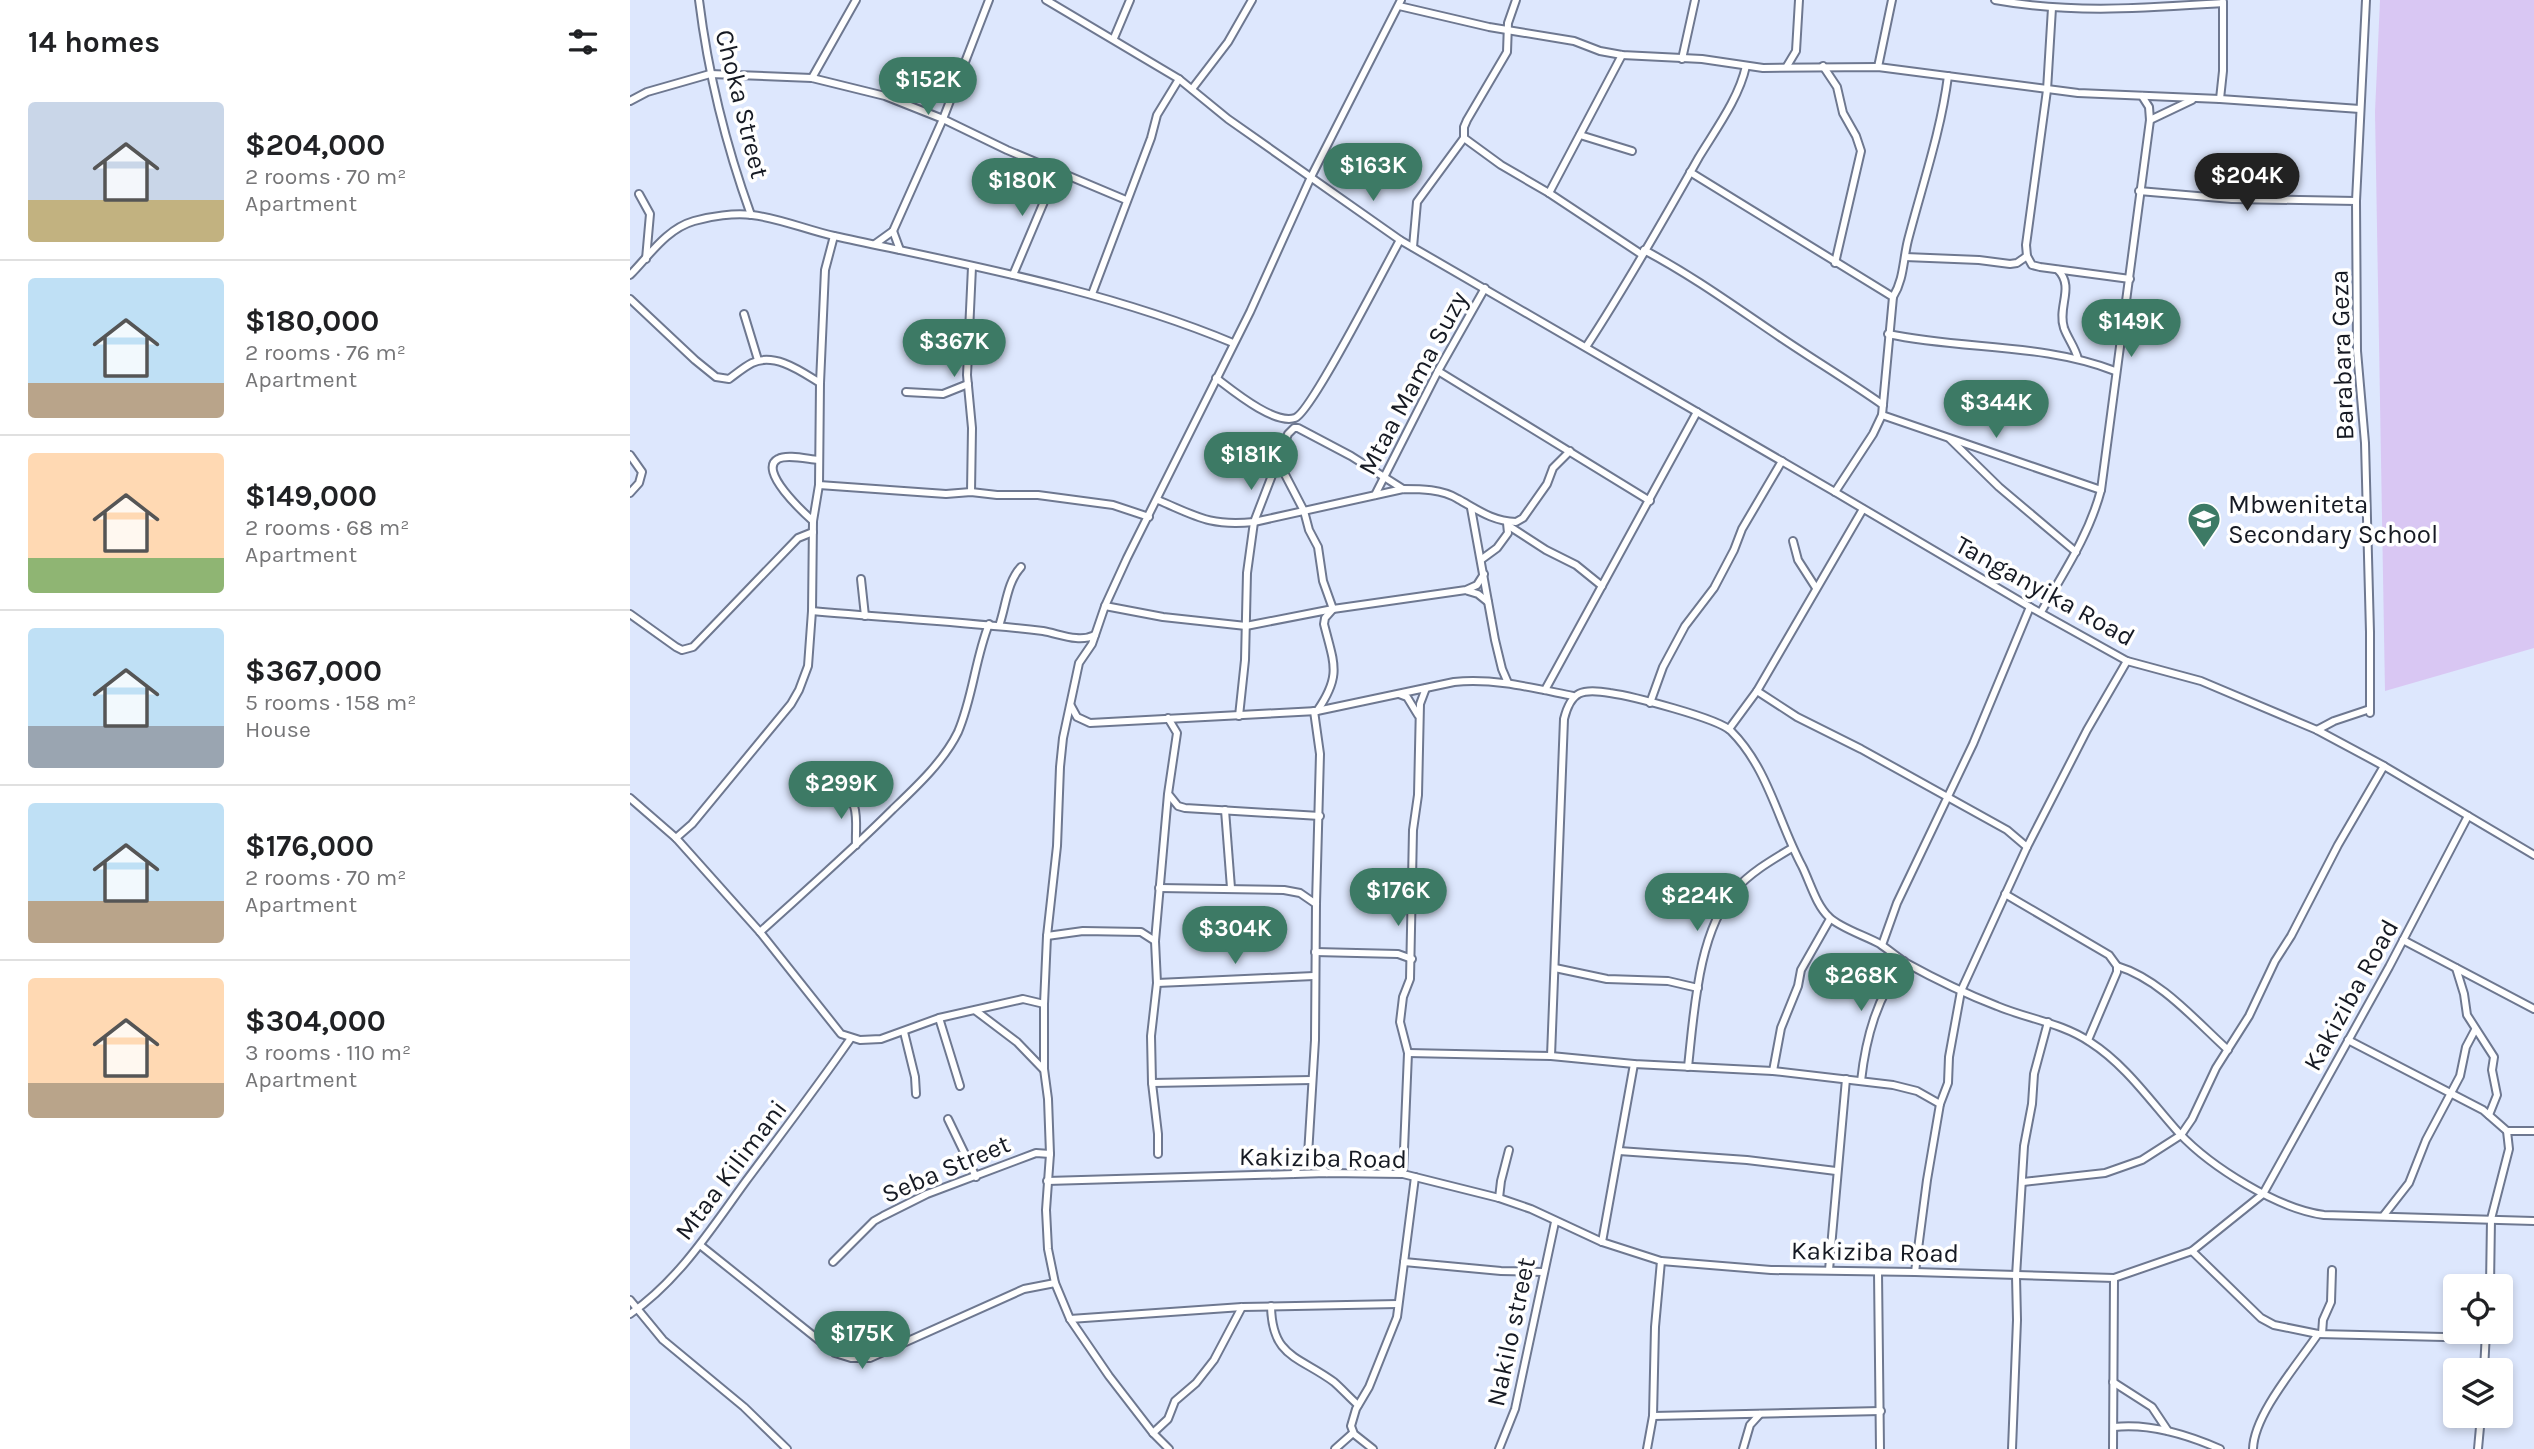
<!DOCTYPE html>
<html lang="en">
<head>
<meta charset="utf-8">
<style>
	body { margin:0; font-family:Karla,sans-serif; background:#f6f6f6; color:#202124; height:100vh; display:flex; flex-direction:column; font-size:26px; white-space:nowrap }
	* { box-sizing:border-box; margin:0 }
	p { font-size:23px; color:#757577 }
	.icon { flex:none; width:38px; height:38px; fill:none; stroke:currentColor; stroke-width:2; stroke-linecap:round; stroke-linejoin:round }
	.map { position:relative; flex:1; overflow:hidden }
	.sheet { display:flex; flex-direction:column; background:#fff; width:630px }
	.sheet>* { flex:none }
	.controls { position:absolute; left:1813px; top:1274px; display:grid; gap:14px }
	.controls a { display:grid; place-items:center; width:70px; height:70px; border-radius:7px; background:#fff; box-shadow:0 4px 10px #0003; font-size:35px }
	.price { position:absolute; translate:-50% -60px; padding:0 16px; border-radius:24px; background:#3d7a65; color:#fff; font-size:23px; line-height:46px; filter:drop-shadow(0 2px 4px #0008) }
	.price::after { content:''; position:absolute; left:50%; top:42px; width:21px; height:16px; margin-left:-10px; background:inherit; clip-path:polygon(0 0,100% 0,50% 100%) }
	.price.active { background:#222; color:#fff }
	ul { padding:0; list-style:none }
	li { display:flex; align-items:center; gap:21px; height:175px; padding:0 28px }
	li+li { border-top:2px solid #e0e0e0 }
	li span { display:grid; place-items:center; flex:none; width:196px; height:140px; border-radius:7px; color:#555 }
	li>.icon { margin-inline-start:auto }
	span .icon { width:84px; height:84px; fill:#fffc; stroke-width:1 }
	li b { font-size:30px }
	h2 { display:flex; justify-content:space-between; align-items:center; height:84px; padding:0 28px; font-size:30px }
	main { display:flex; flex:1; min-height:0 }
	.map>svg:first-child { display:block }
</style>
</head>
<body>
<main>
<section class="sheet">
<h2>14 homes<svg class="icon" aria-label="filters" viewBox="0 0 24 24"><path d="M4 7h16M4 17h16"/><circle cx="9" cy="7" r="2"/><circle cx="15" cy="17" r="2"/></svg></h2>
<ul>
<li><span style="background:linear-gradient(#c9d6e8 70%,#c2b280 0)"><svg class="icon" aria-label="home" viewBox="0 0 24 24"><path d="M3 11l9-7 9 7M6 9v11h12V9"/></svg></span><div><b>$204,000</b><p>2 rooms · 70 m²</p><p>Apartment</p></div></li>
<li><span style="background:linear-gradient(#bfe0f5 75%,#b9a48a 0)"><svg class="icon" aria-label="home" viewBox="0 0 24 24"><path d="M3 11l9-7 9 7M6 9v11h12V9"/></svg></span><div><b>$180,000</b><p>2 rooms · 76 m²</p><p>Apartment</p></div></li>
<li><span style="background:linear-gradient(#ffd9b3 75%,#8fb573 0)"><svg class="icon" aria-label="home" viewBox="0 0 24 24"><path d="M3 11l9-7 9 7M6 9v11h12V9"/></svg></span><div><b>$149,000</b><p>2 rooms · 68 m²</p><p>Apartment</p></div></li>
<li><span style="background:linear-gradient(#bfe0f5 70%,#9aa5b1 0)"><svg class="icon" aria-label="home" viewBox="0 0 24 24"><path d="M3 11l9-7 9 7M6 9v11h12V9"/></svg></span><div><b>$367,000</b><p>5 rooms · 158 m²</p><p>House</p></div></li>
<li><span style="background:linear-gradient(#bfe0f5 70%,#b9a48a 0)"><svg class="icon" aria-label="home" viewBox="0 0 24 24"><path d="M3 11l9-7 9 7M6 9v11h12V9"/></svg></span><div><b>$176,000</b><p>2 rooms · 70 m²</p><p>Apartment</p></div></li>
<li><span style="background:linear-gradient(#ffd9b3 75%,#b9a48a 0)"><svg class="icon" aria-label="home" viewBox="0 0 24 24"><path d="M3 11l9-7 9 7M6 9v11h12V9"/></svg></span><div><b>$304,000</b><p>3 rooms · 110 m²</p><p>Apartment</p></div></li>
</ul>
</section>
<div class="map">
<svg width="1904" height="1449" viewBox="0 0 1904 1449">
	<rect width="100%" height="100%" fill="#dde7fd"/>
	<path fill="#d9c7f3" d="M1750,0h154v648l-149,43 -10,-579z"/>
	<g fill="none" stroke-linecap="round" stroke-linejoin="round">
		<defs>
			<g id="minor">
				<path d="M69,0c9,73 27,146 52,215"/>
				<path d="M416,0l133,79 49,40 172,121 435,252 195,115 97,54 74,20 116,49 67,36 150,89"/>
				<path d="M886,0l-8,23 -1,29 -40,68 -3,7v11l37,27 48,28 92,61"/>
				<path d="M1365,0c78,14 149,8 228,3"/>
				<path d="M1736,0l-10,201 1,150 8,92 5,189v81"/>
				<path d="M769,6l90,21 85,14 26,10 22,4 80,4 61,9 115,-1 200,26 142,6 140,10"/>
				<path d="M1422,8l-5,82 -21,155 1,11 5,9 8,2 90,12"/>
				<path d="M484,38l16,-38"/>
				<path d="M1052,59l13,-59"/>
				<path d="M1157,66l9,-15 3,-51"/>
				<path d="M1193,66l14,21 6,26 13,23 5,15 -26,112"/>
				<path d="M1248,67l14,-67"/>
				<path d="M182,78l44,-78"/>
				<path d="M562,89l36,-47 24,-42"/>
				<path d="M1590,99l3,-28v-69"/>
				<path d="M0,101l17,-9 63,-18 102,4 73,18 58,23 64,31 119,50"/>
				<path d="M1520,120l42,-20"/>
				<path d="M950,135l52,16"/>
				<path d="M1060,172l203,125 -11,118 -9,19 -38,58"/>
				<path d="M1509,191l93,8 124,2"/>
				<path d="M919,193l73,-138"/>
				<path d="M9,194l11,20 -4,45"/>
				<path d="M263,231l7,19"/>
				<path d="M245,244l18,-13 50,-112 46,-119"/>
				<path d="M783,247l4,-45 47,-64"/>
				<path d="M1014,250c49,26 90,56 136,87 34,23 69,44 103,68"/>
				<path d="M1275,257l74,3 31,4 7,-1 10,-7"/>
				<path d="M1428,270c17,17 -1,37 6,58 4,11 11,19 14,31"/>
				<path d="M0,275c19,-19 36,-46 64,-54 17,-5 40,-8 58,-6 27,3 55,15 82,21 134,29 272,54 399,107"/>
				<path d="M383,275l44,-104"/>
				<path d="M462,294l59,-156 6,-23 22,-36"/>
				<path d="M1263,297c11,-18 10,-37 15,-57 14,-54 33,-109 40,-164"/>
				<path d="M0,299l65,61 21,17 13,2c7,-5 15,-12 23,-16 23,-11 50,9 68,20"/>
				<path d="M114,314l14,46"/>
				<path d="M1258,334c75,16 156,9 227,37"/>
				<path d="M956,347c40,-61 77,-126 113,-190 17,-28 40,-59 47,-91"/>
				<path d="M808,371l212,130"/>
				<path d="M586,378c16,12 58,47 79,40 16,-5 91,-153 105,-178"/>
				<path d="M276,392l37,2 25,-10"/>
				<path d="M1252,415l219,75"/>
				<path d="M1320,439l49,48 77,65"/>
				<path d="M0,455l12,17 -3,11 -9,10"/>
				<path d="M648,461l26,50 5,19 9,17 5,34 10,28 -8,9 -1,6c10,40 18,51 -7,87"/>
				<path d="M189,485l127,9 25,-2 26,3h41l75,10 36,12"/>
				<path d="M341,492l1,-64 -5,-53 5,-108"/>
				<path d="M745,495l63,-124 47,-83"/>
				<path d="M528,500c40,17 51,26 96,22l149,-33c18,0 39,0 55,10 20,11 34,22 58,23l7,-4 24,-34 6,-16 17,-17"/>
				<path d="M841,508l24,132 7,29 6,14"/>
				<path d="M183,521c-9,-8 -56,-51 -35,-62 9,-5 29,0 40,1"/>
				<path d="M879,526l37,24 30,15 26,21"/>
				<path d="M1163,541l5,19 18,28"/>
				<path d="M852,559l15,-11 11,-15 -1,-10"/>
				<path d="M231,579l4,37"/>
				<path d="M838,591l10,3 10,8"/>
				<path d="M475,606l58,11 83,9 87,-17 133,-19 11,-5 7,-11"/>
				<path d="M182,611c77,7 154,11 231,20 17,3 36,12 52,4"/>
				<path d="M1411,612c23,-40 48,-77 60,-122l49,-370 -1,-13 -7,-11"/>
				<path d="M0,614l46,33 6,3 11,-3 105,-109 15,-6"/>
				<path d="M369,626c7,-20 8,-44 22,-59"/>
				<path d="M915,690l152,-278"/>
				<path d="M1127,691l40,26 64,32 146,81 20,17"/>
				<path d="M769,694l8,3 11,18"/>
				<path d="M1020,703l13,-36 22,-41 29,-38 20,-38 8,-21 40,-68"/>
				<path d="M441,706l6,11 13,6 227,-12 137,-29c41,-4 79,6 119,14"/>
				<path d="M609,716l6,-56 2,-87 7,-51 34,-88 6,-6h4l53,28 52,33"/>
				<path d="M1099,729l28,-38 106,-182"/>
				<path d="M1687,730l17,-9 36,-12"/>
				<path d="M207,789c25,11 18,33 19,56"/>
				<path d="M540,796l8,10 7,2 135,8"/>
				<path d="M0,798l46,40 84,94 81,102 19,6 21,-1 58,-21 84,-19 21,5"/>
				<path d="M595,810l6,78"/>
				<path d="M46,838l16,-14 99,-120 8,-14 9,-24 4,-55 1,-90 6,-36 1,-102 5,-113 9,-34"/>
				<path d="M529,888l125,2 16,3 16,11"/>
				<path d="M1375,894l104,61 8,11v6l-29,68"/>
				<path d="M130,932c44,-40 90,-80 133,-123 23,-22 51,-48 65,-77 15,-35 17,-73 31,-108"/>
				<path d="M417,936l36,-5 58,1 14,9"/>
				<path d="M1773,940l131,69"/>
				<path d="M1252,945l15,-42 76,-159 57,-137"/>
				<path d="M685,952l83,2 14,5"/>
				<path d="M1487,966c43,13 78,54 111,84"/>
				<path d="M925,968l52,11 61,2 30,7"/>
				<path d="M1826,968l8,26 3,21 27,42 -2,13 5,25 -8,20"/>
				<path d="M527,983l157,-7"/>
				<path d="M346,1011l41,31 26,27"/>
				<path d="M309,1018l21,68"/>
				<path d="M274,1032l11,45 1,17"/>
				<path d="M1718,1040l135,70 24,21 2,18 -18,70 -1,67"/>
				<path d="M778,1053l143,3 83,8 139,7 120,14 24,6 23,13"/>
				<path d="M921,1056l13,-337c7,-28 18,-31 46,-26 21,3 108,25 121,38 37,37 47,90 71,135 8,16 14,39 27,51 11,11 37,19 51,27 9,6 17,13 26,19 29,16 60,31 91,43 31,13 65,17 93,36 36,23 61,60 89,91 32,34 99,76 145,82l210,6"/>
				<path d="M1058,1067c6,-54 10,-136 47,-177 16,-18 37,-30 57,-42"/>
				<path d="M1143,1071l8,-43 17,-42 3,-16 29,-51"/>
				<path d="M1231,1081c5,-45 16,-83 43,-120"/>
				<path d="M522,1083l160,-3"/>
				<path d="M318,1119l28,58"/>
				<path d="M1877,1131h27"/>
				<path d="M989,1151l128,9 89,11"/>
				<path d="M528,1154v-20l-6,-51 -1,-47 6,-53 -2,-42 13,-147 9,-61 -9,-15"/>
				<path d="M678,1155l19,18"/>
				<path d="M663,1174l15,-19 7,-115 1,-136 4,-150 -6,-43"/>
				<path d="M773,1174l5,-121 -8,-31 3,-25 7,-18 3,-149 5,-35 2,-91 6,-16"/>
				<path d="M417,1181l280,-8 76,1 96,24 32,11 71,33 59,19 110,9 144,2 199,6 78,-27 71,-57 126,-227 79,-151"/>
				<path d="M1393,1182l82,-9 37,-13 39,-25 11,-16 24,-51 33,-52 26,-55 16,-25 47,-91 46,-79"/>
				<path d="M869,1198l2,-17 8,-31"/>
				<path d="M1754,1215l25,-32 17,-43 34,-64 6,-29 9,-17"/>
				<path d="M972,1242l32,-178"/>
				<path d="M70,1245l135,108 16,5h19l154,-69 31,-6"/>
				<path d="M1562,1251l69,67 13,7 44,9 168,4"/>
				<path d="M203,1262l41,-41 9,-5 44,-22 109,-41 14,1"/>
				<path d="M774,1262l97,9 42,1"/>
				<path d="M1199,1270l17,-191"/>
				<path d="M1248,1272l2,177"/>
				<path d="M1285,1272l12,-92 13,-76 8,-21 1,-26 12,-66 66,-144 60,-117 40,-69"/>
				<path d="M0,1300l33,40 81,67 43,42"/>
				<path d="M641,1306c1,52 28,50 63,76 8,7 16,16 24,23"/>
				<path d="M0,1314c49,-34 81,-85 116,-133 35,-47 71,-94 105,-143"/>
				<path d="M440,1319l172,-12 156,-3"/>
				<path d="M1692,1334l1,-14 8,-18 1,-32"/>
				<path d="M1854,1370l2,-38"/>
				<path d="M1483,1382l39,25 16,24"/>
				<path d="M1023,1416l228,-5"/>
				<path d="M1484,1427c36,-4 72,7 106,22"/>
				<path d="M523,1433l15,-14 7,-18 21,-18 18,-23 28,-53"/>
				<path d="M539,1449l-16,-16 -44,-57 -39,-57 -15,-36 -7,-34 -2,-39 4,-56 -2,-55 -4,-30v-65l3,-68 10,-90 3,-79 3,-29 16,-75 13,-19 13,-38 22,-48 123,-246 61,-135 90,-177"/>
				<path d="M705,1449l18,-16"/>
				<path d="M743,1449l-19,-15 -3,-8 5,-17 13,-22 28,-70 18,-140"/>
				<path d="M869,1449l16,-40 40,-187"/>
				<path d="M1017,1449l6,-33 2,-89 6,-66"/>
				<path d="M1113,1449l7,-24 10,-11"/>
				<path d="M1382,1449l5,-129 -1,-44 8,-130 8,-42 2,-30 14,-52"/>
				<path d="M1483,1449l1,-171"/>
				<path d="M1623,1449c1,-35 45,-85 65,-115"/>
				<path d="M1848,1449l3,-33"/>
			</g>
		</defs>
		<use href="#minor" stroke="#6e7890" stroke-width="10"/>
		<use href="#minor" stroke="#fff" stroke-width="6"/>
	</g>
	<defs>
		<symbol id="school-pin" viewBox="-11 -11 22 30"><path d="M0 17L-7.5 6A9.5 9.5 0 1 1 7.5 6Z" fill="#3d7a65" stroke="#fff"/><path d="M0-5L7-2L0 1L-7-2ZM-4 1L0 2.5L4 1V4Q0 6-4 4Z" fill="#fff"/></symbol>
	</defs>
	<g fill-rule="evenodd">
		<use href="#school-pin" x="1555" y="500" width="38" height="52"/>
	</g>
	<g text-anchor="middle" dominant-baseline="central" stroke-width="7" stroke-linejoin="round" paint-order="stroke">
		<g font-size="26" fill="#161a23" stroke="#fff">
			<text transform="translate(112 104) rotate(76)">Choka Street</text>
			<text transform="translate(1712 355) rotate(-92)">Barabara Geza</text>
			<text transform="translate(783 383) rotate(-62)">Mtaa Mama Suzy</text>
			<text transform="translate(1415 591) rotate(29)">Tanganyika Road</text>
			<text transform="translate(1721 995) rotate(-61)">Kakiziba Road</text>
			<text transform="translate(693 1158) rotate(1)">Kakiziba Road</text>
			<text transform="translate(316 1169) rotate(-23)">Seba Street</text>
			<text transform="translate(101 1170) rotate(-53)">Mtaa Kilimani</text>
			<text transform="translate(1245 1252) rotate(1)">Kakiziba Road</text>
			<text transform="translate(881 1332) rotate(-78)">Nakilo street</text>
		</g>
		<g font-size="26" fill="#161a23" stroke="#fff" text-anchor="start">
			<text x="1598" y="504">Mbweniteta<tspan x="1598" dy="30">Secondary School</tspan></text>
		</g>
	</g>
</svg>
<div class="controls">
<a><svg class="icon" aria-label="locate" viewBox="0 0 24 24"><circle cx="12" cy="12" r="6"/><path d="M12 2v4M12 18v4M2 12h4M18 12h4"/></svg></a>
<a><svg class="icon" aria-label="layers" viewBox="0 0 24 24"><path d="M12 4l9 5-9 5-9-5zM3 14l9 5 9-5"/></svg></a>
</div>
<b class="price" style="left:298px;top:117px">$152K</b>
<b class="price" style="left:743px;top:203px">$163K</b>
<b class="price active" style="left:1617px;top:213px">$204K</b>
<b class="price" style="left:392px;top:218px">$180K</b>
<b class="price" style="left:1501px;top:359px">$149K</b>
<b class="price" style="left:324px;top:379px">$367K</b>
<b class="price" style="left:1366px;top:440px">$344K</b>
<b class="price" style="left:621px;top:492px">$181K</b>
<b class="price" style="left:211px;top:821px">$299K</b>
<b class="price" style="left:768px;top:928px">$176K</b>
<b class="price" style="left:1067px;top:933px">$224K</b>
<b class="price" style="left:605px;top:966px">$304K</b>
<b class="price" style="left:1231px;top:1013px">$268K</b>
<b class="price" style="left:232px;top:1371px">$175K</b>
</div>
</main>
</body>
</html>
